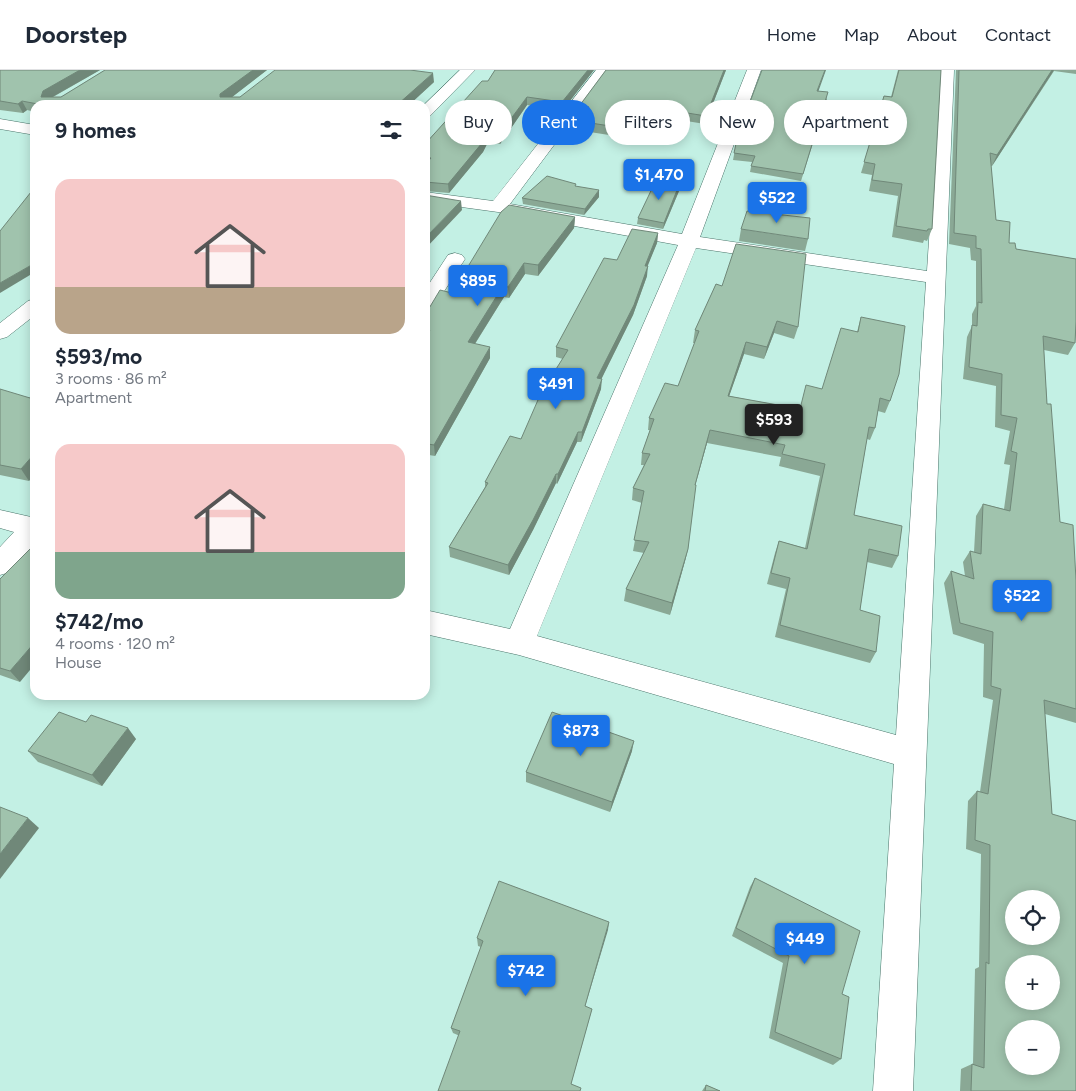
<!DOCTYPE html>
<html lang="en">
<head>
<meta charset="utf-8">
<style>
	body { margin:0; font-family:Figtree,sans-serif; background:#f2f2f3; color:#1f2937; height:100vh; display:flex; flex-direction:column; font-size:19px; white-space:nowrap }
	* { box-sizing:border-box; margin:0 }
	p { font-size:16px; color:#747a83 }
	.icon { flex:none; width:28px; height:28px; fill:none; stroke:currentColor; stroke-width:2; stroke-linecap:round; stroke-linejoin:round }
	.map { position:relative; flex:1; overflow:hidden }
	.drawer { position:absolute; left:30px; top:30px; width:400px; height:600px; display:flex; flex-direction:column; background:#fff; border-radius:15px; box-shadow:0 2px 12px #0003 }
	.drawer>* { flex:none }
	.top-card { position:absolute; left:445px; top:30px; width:475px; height:45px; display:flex; gap:10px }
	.tools { position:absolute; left:1005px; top:820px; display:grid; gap:10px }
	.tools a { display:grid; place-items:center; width:55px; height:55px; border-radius:50%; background:#fff; box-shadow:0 2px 12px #0003; font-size:25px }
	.price { position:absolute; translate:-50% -42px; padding:0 11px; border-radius:5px; background:#1a73e8; color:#fff; font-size:16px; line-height:32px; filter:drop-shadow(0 1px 2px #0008) }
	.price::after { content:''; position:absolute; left:50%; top:30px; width:15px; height:11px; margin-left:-8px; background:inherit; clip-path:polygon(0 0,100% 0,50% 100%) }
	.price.active { background:#222; color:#fff }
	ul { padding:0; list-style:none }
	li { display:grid; align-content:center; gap:10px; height:265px; padding:0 25px }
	li span { display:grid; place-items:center; height:155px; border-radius:15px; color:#555 }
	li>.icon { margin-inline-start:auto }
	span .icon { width:90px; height:90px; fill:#fffc; stroke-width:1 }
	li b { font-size:21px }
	h2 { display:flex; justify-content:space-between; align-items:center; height:60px; padding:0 25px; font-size:21px }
	.chip { padding:0 18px; border-radius:22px; background:#fff; box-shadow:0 2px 12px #0003; font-size:18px; line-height:45px }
	.chip.active { background:#1a73e8; color:#fff }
	header { display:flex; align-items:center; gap:30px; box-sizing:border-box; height:70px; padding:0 25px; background:#fff; border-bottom:1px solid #e0e1e3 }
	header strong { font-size:24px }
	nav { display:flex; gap:28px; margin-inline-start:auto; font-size:18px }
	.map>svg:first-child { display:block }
</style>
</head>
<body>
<header>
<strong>Doorstep</strong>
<nav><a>Home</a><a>Map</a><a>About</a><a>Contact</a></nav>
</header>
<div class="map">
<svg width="1076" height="1021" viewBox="0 0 1076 1021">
	<rect width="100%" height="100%" fill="#c3f0e4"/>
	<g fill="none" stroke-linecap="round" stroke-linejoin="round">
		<defs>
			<g id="minor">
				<path d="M460,0h15l-45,46 -5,2 -1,-13z"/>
				<path d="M596,0h14l-100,134 172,30 65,-164h14l-61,167 227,34 13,-201h14l-41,1021h-40l21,-327 -375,-109 -94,-21v-24l85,19 168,-384 -180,-33 -73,-10v-10l68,9zM696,178l230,34 -30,453 -359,-99z"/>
				<path d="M0,49l35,6v10l-35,-6z"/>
				<path d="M455,183l7,2 3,4 -33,51 -7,2v-22l23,-35z"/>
				<path d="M35,229v16l-28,22 -7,2v-16l28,-22z"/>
				<path d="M0,440l31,7 4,-1v27l-25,29 -10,3v-28l14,-15 -14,-4z"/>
			</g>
		</defs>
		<use href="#minor" stroke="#4a746a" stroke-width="1"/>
		<use href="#minor" fill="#fff" fill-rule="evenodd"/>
	</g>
	<g fill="#8aa895">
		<path d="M0,0h100l-47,27h8l44,-27h162l-35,27h8l194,-15 -25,23h-374v7l-8,-2 -4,3 -23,-3z"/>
		<path d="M495,0h99l-32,41 -35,-6 -27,39 -12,-2 -5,10 -34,41 -24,-2v-47l63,-63z"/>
		<path d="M606,0h120l-21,54 -75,-12 -3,8 -7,-1 -11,16 -32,-5 1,-9 5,-7h-3v-9z"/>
		<path d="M898,0h43l-9,159 -5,12 -3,-1 -1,3 -31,-6 6,-41 -29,-5 3,-16 -11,-2 23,-77 7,1z"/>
		<path d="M956,0h120v4l-22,-3 -62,95h-1l5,54 13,23 7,6 60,10v75l-1,9 -7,12 -24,-5 3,54 13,118 16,58v143l-31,-9 7,100 24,277h-116l1,-22 11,-5h1l2,-95 4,-2 2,-113 -15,-5 2,-48 9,-10 3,1 13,-92 -10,-3 1,-53 -31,-10 -9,-51 7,-12 14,5 -2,-14 7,-11 4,1 2,-36 7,-12 21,5 6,-44 -6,-1 6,-33 -15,-4 1,-41 -33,-7 4,-42 5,-11v-12l4,-8v-45l-5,-1 -1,-12 -21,-4z"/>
		<path d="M818,21l9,8 -26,82 -51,-9 2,-10 -19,-2 5,-26z"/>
		<path d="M679,121l-16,38 -26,-5 1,-6z"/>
		<path d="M599,127l-15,18 -61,-11 -1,-6z"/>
		<path d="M575,147l-1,11 -36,48 -13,-2 -16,24 -5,-1 -29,47 15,14 -55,98 -6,-1 -4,7v-147l27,-22z"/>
		<path d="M741,159l67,10 -3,12 -66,-10z"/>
		<path d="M658,163l-1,10 -10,23v10l-14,39 -32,64v10l-20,53h-4l-20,42 -1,-1 -23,47 -24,45 -59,-18 -1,-10 36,-60v-5l36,-43 42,-80 -7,-2v-10l61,-87z"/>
		<path d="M716,214l82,43 -4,12 -20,-6 -10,26 -20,-5 -15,42 71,13 22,-20 35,-57 4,-15 29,84 -5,12 -7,-2 -3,17 -5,12 -3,-1 -13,76 44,41 -6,12 -25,-6 -7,48 16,42 -6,11 -95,-26 11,-48 -19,-5 8,-31 4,-12 26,7 15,-72 -41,-10 2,-9 -74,-14 -12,42 -7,64 -3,12 -15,54 -46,-14 2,-12 18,-36 -11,-2 9,-48 -10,-3 1,-12 11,-23h-3l1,-12 8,-23h-2l1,-12 29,-32 17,-43h-2l2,-13z"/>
		<path d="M0,319l29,92 -29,-6z"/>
		<path d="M0,509l20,103 -20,-7z"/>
		<path d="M86,652l50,17 -34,47 -64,-24 -10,-11z"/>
		<path d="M632,681l-22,61 -84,-30v-10z"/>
		<path d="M755,808l87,116 -1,65 -8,6 -64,-27 14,-75 -51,-27 18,-49z"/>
		<path d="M609,852l-24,84 7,3 -21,75 -118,-51 -2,-5 30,-81 -3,-1 -1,-8z"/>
		<path d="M706,1015l14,6h-18z"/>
	</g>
	<g fill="#708879">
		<path d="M80,0h20l-53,30 -6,-3 2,-6z"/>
		<path d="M253,0h14l-44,34 -3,-7v-3z"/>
		<path d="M588,0h6l-32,41v-9z"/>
		<path d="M724,0h2l-21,54 1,-8z"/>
		<path d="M825,0h1l-10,28 1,-7z"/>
		<path d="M1052,0h2l-62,96 5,-11z"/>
		<path d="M433,3l1,9 -25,23h-12z"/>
		<path d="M527,27v8l-27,39 -1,-9z"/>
		<path d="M22,31l5,9 -4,3 -5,-9z"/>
		<path d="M631,34l-1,8 -3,8 1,-9z"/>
		<path d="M621,41l-1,8 -11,16 1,-9z"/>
		<path d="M488,64v8l-5,10 -34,41 -1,-9z"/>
		<path d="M679,115v6l-16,38 1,-6z"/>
		<path d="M599,120v7l-15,18 1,-6z"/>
		<path d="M461,131l1,9 -37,39v-11z"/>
		<path d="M575,147l-1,11 -36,48v-11z"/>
		<path d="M658,163l-1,10 -13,32 1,-9z"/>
		<path d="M35,193v9l-35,21v-10z"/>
		<path d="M524,193l1,11 -16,24 -1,-11z"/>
		<path d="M648,196l-1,10 -14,39 -36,73v-10z"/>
		<path d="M503,216l1,11 -35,56 -1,-11z"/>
		<path d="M777,251l-3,12 -10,26 3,-12z"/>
		<path d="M746,272l-2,12 -19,54 3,-12z"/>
		<path d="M490,277v11l-55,98 -1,-11z"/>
		<path d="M602,309l-1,10 -20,53 1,-10z"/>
		<path d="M710,360l-3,13 -15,54 3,-12z"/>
		<path d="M578,362l-1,10 -20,42 1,-10z"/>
		<path d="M428,374l1,11 -4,7v-13z"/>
		<path d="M35,383v22l-6,6 -8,-12z"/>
		<path d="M556,404v9l-23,47 -24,45 -1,-10z"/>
		<path d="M688,479l-3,12 -15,54 2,-12z"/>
		<path d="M35,572v22l-15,18 -10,-11z"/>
		<path d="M128,658l8,11 -34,47 -10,-11z"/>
		<path d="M634,671l-2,10 -22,61 2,-10z"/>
		<path d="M28,748l11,10 -39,51v-25z"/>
		<path d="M609,852l-1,8 -25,83z"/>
	</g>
	<g fill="#a0c3ad" stroke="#708879" fill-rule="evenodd">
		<path d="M0,0h80l-37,21 -2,6h20l44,-27h148l-33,24v3h20l35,-27h135l23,3 -36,32h-189l-11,-2 -3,2h-151l-21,-4 -4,3 -18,-3z"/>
		<path d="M495,0h93l-26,32 -35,-5 -28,38 -11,-1 -6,9 -34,41 -23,-2v-17l6,-7 -6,-1v-13l57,-63h6z"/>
		<path d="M606,0h118l-18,46 -75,-12 -3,7h-7l-11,15 -32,-5 11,-14 -9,-2z"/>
		<path d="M762,0h63l-8,21 11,1 -25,82 -52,-8 4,-10 -21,-3 4,-19z"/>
		<path d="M899,0h42l-9,159h-4l-1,2 -31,-5 6,-42 -30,-4 3,-16 -11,-2 20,-66 8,1z"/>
		<path d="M959,0h93l-55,85 -7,-2 6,67 14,2 -1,21h6l1,6 60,10v63l-1,21 -32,-7 4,68h4l9,118 13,3 3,55v129l-32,-9 8,114 24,7v270h-105l1,-27 12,4 2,-106 3,2 1,-119 -15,-5 2,-49 11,3 13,-105 -10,-3 2,-54 -33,-9 -9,-52 23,8 -4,-28 11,3 2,-50 27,7 7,-58 -6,-2 6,-33 -16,-3 1,-41 -33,-7 3,-42 5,1 1,-24 4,1 -1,-54 -5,-1v-12l-22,-3zM1014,829h37v37h-37zM1014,894h37v37h-37zM1014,959h37v37h-37z"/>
		<path d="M547,106l29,8 -1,2 24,4 -14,19 -63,-11z"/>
		<path d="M658,106l21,9 -15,38 -26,-5z"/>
		<path d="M35,117v76l-35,20v-52z"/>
		<path d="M425,125l36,6 -36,37z"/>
		<path d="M509,135l66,12 -37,48 -14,-2 -16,24 -5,-1 -35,56 22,5 -56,98 -6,-1 -3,5v-112l5,-7h-5v-15l15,-25 12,3 49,-81z"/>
		<path d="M747,141l63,7 -2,21 -67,-10z"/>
		<path d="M632,159l26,4 -13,33h3l-14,39 -37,73 5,1 -20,53h-4l-20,42h-2l-23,46 -25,45 -59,-18 39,-64 -3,-1 25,-46 11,3 20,-46 27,-43 -12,-3 48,-89 13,2z"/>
		<path d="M736,174l70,10 -8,73 -21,-6 -10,26 -21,-5 -18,54 72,13 6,-24 16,4 19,-61 17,4 3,-15 44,9 -6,48 -9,27 -10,-3 -5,30 -6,-1 -15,88 48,11 -4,30 -29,-7 -9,61 20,6 -4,36 -96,-27 10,-47 -19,-5 8,-32 28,8 18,-85 -43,-10 3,-9 -75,-15 -15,55h1l-8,64 -16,54 -46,-14 23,-47 -15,-2 10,-49 -11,-3 17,-34 -8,-1 12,-34 -5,-1 16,-35 13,3 21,-55 -4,-1 21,-46 6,2z"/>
		<path d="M35,315v68l-14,16 -21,-4v-76l30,9z"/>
		<path d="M35,474v98l-25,29 -10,-3v-89z"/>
		<path d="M59,642l27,10 5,-7 37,13 -36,47 -64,-24z"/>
		<path d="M552,642l82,29 -22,61 -86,-30z"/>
		<path d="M0,737l28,11 -28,36z"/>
		<path d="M755,808l105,53 -18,63 7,3 -8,62 -66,-27 14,-76 -53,-28z"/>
		<path d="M499,811l110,41 -24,84 7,3 -21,75 10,4 -1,3h-142l22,-60 -9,-3 32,-87 -6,-3z"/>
		<path d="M706,1015l14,6h-15z"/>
	</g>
</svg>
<div class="tools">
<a><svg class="icon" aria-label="locate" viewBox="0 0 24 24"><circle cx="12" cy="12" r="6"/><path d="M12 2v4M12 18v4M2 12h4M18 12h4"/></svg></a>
<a>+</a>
<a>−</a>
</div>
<b class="price" style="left:659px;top:131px">$1,470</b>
<b class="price" style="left:777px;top:154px">$522</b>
<b class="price" style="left:478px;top:237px">$895</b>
<b class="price" style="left:556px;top:340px">$491</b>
<b class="price active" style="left:774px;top:376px">$593</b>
<b class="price" style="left:1022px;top:552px">$522</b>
<b class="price" style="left:581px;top:687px">$873</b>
<b class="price" style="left:805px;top:895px">$449</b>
<b class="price" style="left:526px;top:927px">$742</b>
<div class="top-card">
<a class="chip">Buy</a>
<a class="chip active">Rent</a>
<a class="chip">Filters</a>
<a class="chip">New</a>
<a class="chip">Apartment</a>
</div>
<section class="drawer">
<h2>9 homes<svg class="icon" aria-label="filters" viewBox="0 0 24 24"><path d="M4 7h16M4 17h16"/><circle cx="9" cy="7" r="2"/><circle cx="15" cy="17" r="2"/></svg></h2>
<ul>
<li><span style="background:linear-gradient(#f6c9c9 70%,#b9a48a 0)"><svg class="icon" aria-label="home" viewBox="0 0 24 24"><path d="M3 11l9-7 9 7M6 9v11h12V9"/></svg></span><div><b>$593/mo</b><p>3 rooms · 86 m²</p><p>Apartment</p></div></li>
<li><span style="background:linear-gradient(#f6c9c9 70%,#7fa58c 0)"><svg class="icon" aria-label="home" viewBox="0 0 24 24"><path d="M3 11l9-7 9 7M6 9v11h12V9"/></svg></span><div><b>$742/mo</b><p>4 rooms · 120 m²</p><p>House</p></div></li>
</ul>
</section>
</div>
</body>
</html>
